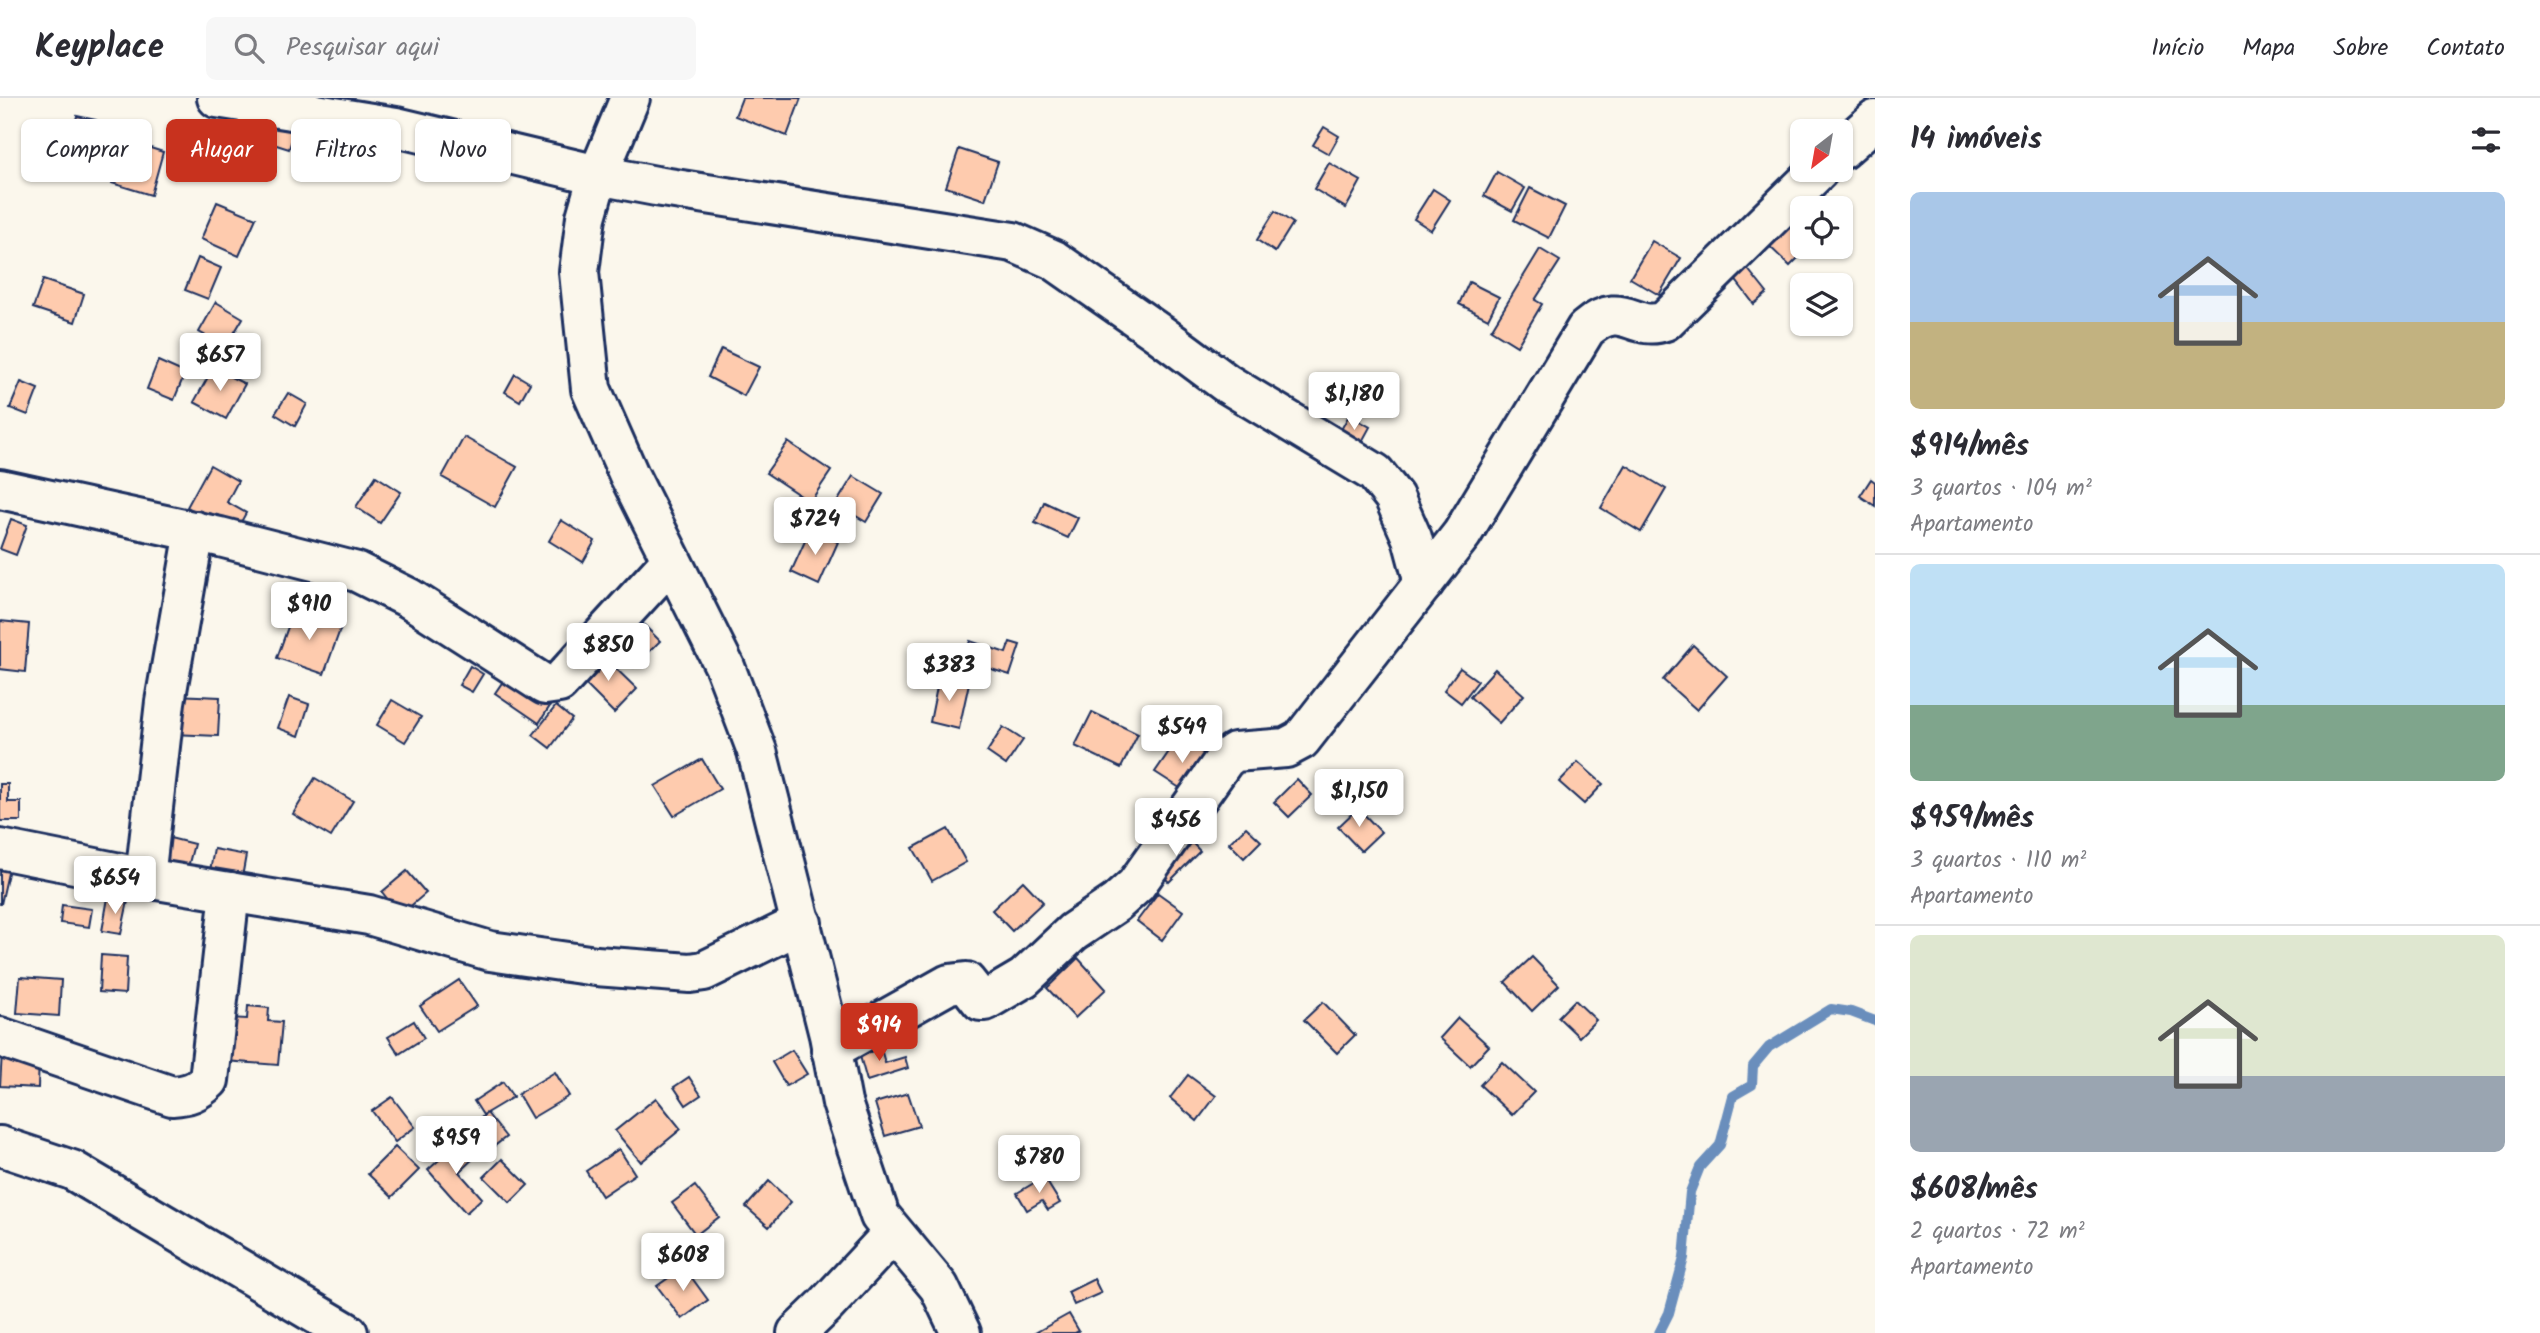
<!DOCTYPE html>
<html lang="pt">
<head>
<meta charset="utf-8">
<style>
	body { margin:0; font-family:Kalam,sans-serif; background:#f7f7f7; color:#2b2b33; height:100vh; display:flex; flex-direction:column; font-size:26px; white-space:nowrap }
	* { box-sizing:border-box; margin:0 }
	p { font-size:23px; color:#7c7c81 }
	.icon { flex:none; width:38px; height:38px; fill:none; stroke:currentColor; stroke-width:2; stroke-linecap:round; stroke-linejoin:round }
	.map { position:relative; flex:1; overflow:hidden }
	.details { display:flex; flex-direction:column; background:#fff; width:665px }
	.details>* { flex:none }
	.banner { position:absolute; left:21px; top:21px; width:665px; height:63px; display:flex; gap:14px }
	.needle { width:46px; rotate:211deg }
	.buttons { position:absolute; left:1790px; top:21px; display:grid; gap:14px }
	.buttons a { display:grid; place-items:center; width:63px; height:63px; border-radius:10px; background:#fff; box-shadow:0 2px 5px #0004; font-size:35px }
	.price { position:absolute; translate:-50% -60px; padding:0 16px; border-radius:7px; background:#fff; color:#222; font-size:23px; line-height:46px; filter:drop-shadow(0 2px 4px #0008) }
	.price::after { content:''; position:absolute; left:50%; top:42px; width:21px; height:16px; margin-left:-10px; background:inherit; clip-path:polygon(0 0,100% 0,50% 100%) }
	.price.current { background:#c8321e; color:#fff }
	ul { padding:0; list-style:none }
	li { display:grid; align-content:center; gap:14px; height:371px; padding:0 35px }
	li+li { border-top:2px solid #e1e1e2 }
	li span { display:grid; place-items:center; height:217px; border-radius:10px; color:#555 }
	li>.icon { margin-inline-start:auto }
	span .icon { width:126px; height:126px; fill:#fffc; stroke-width:1 }
	li b { font-size:30px }
	h2 { display:flex; justify-content:space-between; align-items:center; height:84px; padding:0 35px; font-size:30px }
	.pill { padding:0 24px; border-radius:10px; background:#fff; box-shadow:0 2px 5px #0004; font-size:24px; line-height:63px }
	.pill.current { background:#c8321e; color:#fff }
	header { display:flex; align-items:center; gap:42px; box-sizing:border-box; height:98px; padding:0 35px; background:#fff; border-bottom:2px solid #e1e1e2 }
	header strong { font-size:33px }
	nav { display:flex; gap:38px; margin-inline-start:auto; font-size:24px }
	.search { width:490px; height:63px; background:#f7f7f7; display:flex; align-items:center; gap:18px; box-sizing:border-box; padding:0 24px; border-radius:10px; color:#7c7c81; font-size:26px }
	main { display:flex; flex:1; min-height:0 }
	.map>svg:first-child { display:block }
</style>
</head>
<body>
<header>
<strong>Keyplace</strong>
<div class="search"><svg class="icon" aria-label="search" viewBox="0 0 24 24"><circle cx="10" cy="10" r="6"/><path d="M15 15l6 6"/></svg>Pesquisar aqui</div>
<nav><a>Início</a><a>Mapa</a><a>Sobre</a><a>Contato</a></nav>
</header>
<main>
<div class="map">
<svg width="1875" height="1235" viewBox="0 0 1875 1235">
	<rect width="100%" height="100%" fill="#fbf7ec"/>
	<filter id="ink" filterUnits="userSpaceOnUse"><feTurbulence type="fractalNoise" baseFrequency=".0143" numOctaves="2"/><feDisplacementMap in="SourceGraphic" scale="14" xChannelSelector="R" yChannelSelector="G"/><feConvolveMatrix kernelMatrix="1 2 1 2 8 2 1 2 1" color-interpolation-filters="sRGB"/></filter>
	<g filter="url(#ink)">
		<g fill="none" stroke-linecap="round" stroke-linejoin="round">
			<path stroke="#6a8ebc" stroke-width="10" d="M1659,1235l10,-20 15,-55 6,-66 10,-25 20,-22 13,-49 19,-11 1,-19 16,-19 62,-38 20,3 24,9"/>
		</g>
		<g fill="#fecbae" stroke="#1b2f5e" stroke-width="2">
			<path d="M742,0h59l-14,38 -52,-20z"/>
			<path d="M254,16l42,13 -7,22 -41,-13z"/>
			<path d="M77,18l19,4 -10,44 -20,-5z"/>
			<path d="M1324,29l15,9 -10,18 -16,-9z"/>
			<path d="M332,40l31,10 -7,23 -31,-10z"/>
			<path d="M125,42l38,12 -12,43 -39,-12z"/>
			<path d="M959,51l39,13 -13,38 -39,-13z"/>
			<path d="M1329,65l32,18 -15,27 -32,-19z"/>
			<path d="M1497,74l28,16 -13,23 -28,-15z"/>
			<path d="M1530,90l35,18 -16,32 -35,-18z"/>
			<path d="M1433,91l17,11 -19,30 -17,-11z"/>
			<path d="M217,104l39,16 -17,38 -38,-17z"/>
			<path d="M1795,109l7,7v33h7l-19,19 -26,-25z"/>
			<path d="M1275,113l18,12 -18,29 -18,-12z"/>
			<path d="M1652,143l29,17 -22,37 -29,-17z"/>
			<path d="M1540,151l20,12 -25,39 7,4 -25,42 -26,-16z"/>
			<path d="M198,160l23,10 -13,31 -23,-9z"/>
			<path d="M1747,170l20,25 -13,11 -20,-26z"/>
			<path d="M43,182l41,14 -9,28 -42,-14z"/>
			<path d="M1469,184l30,15 -11,22 -29,-15z"/>
			<path d="M216,204l27,16 -17,29 -27,-15z"/>
			<path d="M721,251l38,18 -15,29 -36,-19z"/>
			<path d="M158,263l27,12 -11,27 -27,-11z"/>
			<path d="M213,270l32,16 -19,35 -32,-17z"/>
			<path d="M515,276l15,9 -10,18 -15,-9z"/>
			<path d="M21,284l17,7 -10,26 -18,-7z"/>
			<path d="M288,295l19,11 -12,22 -20,-12z"/>
			<path d="M1349,317l21,12 -12,22 -21,-12z"/>
			<path d="M464,339l53,30 -22,40 -53,-30z"/>
			<path d="M788,344l43,29 -21,31 -44,-29z"/>
			<path d="M210,367l28,16 -11,21 19,11 -11,20 -48,-26z"/>
			<path d="M1626,367l40,24 -25,43 -40,-24z"/>
			<path d="M376,378l25,16 -21,31 -24,-16z"/>
			<path d="M853,378l30,18 -17,28 -30,-18z"/>
			<path d="M1871,381l4,3v24l-15,-10z"/>
			<path d="M1044,404l34,16 -10,20 -33,-15z"/>
			<path d="M11,421l16,6 -11,30 -16,-6z"/>
			<path d="M561,422l34,21 -12,21 -34,-21z"/>
			<path d="M810,432l28,12 -19,43 -28,-13z"/>
			<path d="M294,512l47,17 -17,47 -47,-16z"/>
			<path d="M637,520l23,23 -26,26 -23,-24z"/>
			<path d="M0,523l29,3 -4,48 -25,-3z"/>
			<path d="M970,543l36,12 4,-11 10,3 -10,30 -47,-15z"/>
			<path d="M1693,547l34,31 -30,34 -34,-30z"/>
			<path d="M601,556l36,35 -23,24 -36,-36z"/>
			<path d="M470,568l13,8 -11,18 -13,-7z"/>
			<path d="M1460,570l18,13 -17,22 -17,-13z"/>
			<path d="M1495,571l29,26 -25,28 -29,-26z"/>
			<path d="M510,573l44,29 -15,23 -44,-30z"/>
			<path d="M939,579l30,6 -10,46 -29,-7z"/>
			<path d="M175,597l45,2 -2,39 -45,-2z"/>
			<path d="M289,599l20,7 -10,32 -21,-8z"/>
			<path d="M392,602l29,17 -16,25 -28,-17z"/>
			<path d="M556,608l16,13 -22,29 -17,-13z"/>
			<path d="M1092,614l46,22 -17,34 -46,-22z"/>
			<path d="M1003,629l20,13 -17,25 -19,-13z"/>
			<path d="M1179,639l31,21 -24,34 -31,-20z"/>
			<path d="M702,661l18,30 -46,27 -19,-30z"/>
			<path d="M1578,664l25,22 -19,20 -25,-22z"/>
			<path d="M315,680l38,23 -22,36 -38,-23z"/>
			<path d="M1297,681l15,16 -23,22 -15,-15z"/>
			<path d="M0,686h8v18h13v19h-21z"/>
			<path d="M1358,710l23,24 -20,19 -23,-24z"/>
			<path d="M1246,729l15,14 -17,17 -15,-15z"/>
			<path d="M948,731l18,33 -34,19 -19,-33z"/>
			<path d="M1183,735l17,18 -31,31 -17,-17z"/>
			<path d="M162,738l32,8 -7,27 -31,-8z"/>
			<path d="M214,751l32,6 -5,28 -32,-7z"/>
			<path d="M0,763l10,3 -9,40h-1z"/>
			<path d="M407,773l19,22 -26,22 -18,-23z"/>
			<path d="M1023,783l20,21 -31,29 -20,-21z"/>
			<path d="M1158,795l25,18 -21,29 -25,-19z"/>
			<path d="M108,800l20,3 -7,33 -19,-3z"/>
			<path d="M62,807l30,4 -3,18 -29,-4z"/>
			<path d="M101,857l26,2 -2,37 -26,-2z"/>
			<path d="M1532,859l27,28 -27,26 -27,-29z"/>
			<path d="M1078,860l28,31 -31,29 -28,-30z"/>
			<path d="M20,879l41,3 -2,36 -42,-3z"/>
			<path d="M459,882l18,26 -40,25 -17,-25z"/>
			<path d="M1575,902l21,20 -17,17 -21,-20z"/>
			<path d="M1323,904l32,33 -18,18 -33,-33z"/>
			<path d="M248,908l21,2 -1,13 14,1 -4,43 -53,-4 4,-43 18,1z"/>
			<path d="M1458,920l31,28 -19,20 -30,-28z"/>
			<path d="M414,923l10,17 -25,16 -11,-17z"/>
			<path d="M879,944l6,21 20,-6 3,11 -41,13 -9,-32z"/>
			<path d="M792,952l15,24 -21,12 -14,-24z"/>
			<path d="M2,954l37,2 -1,34 -38,-2z"/>
			<path d="M1502,964l32,30 -22,23 -32,-30z"/>
			<path d="M555,974l14,24 -37,22 -14,-24z"/>
			<path d="M1188,977l28,21 -19,25 -27,-23z"/>
			<path d="M689,979l12,18 -15,10 -12,-18z"/>
			<path d="M503,984l10,15 -30,18 -9,-14z"/>
			<path d="M908,995l11,33 -34,10 -10,-33z"/>
			<path d="M392,999l23,30 -20,15 -23,-31z"/>
			<path d="M656,1000l25,31 -40,33 -26,-31z"/>
			<path d="M487,1015l19,24 -14,11 -18,-24z"/>
			<path d="M461,1042l15,16 -17,16 23,26 -16,15 -38,-43z"/>
			<path d="M395,1049l24,23 -27,27 -24,-23z"/>
			<path d="M619,1051l16,25 -33,22 -16,-25z"/>
			<path d="M502,1061l26,26 -18,18 -26,-26z"/>
			<path d="M1044,1079l16,26 -12,7 -6,-9 -15,9 -10,-17z"/>
			<path d="M769,1083l22,21 -22,25 -23,-20z"/>
			<path d="M695,1088l24,31 -23,18 -24,-32z"/>
			<path d="M684,1169l24,33 -26,19 -25,-33z"/>
			<path d="M1094,1181l7,14 -27,12 -6,-13z"/>
			<path d="M1069,1216l10,17 -4,2h-40z"/>
		</g>
		<g fill="none" stroke-linecap="round" stroke-linejoin="round">
			<defs>
				<g id="minor">
					<path d="M217,0l179,29 202,48 58,11 357,56 41,18 106,74 66,49 149,90 19,24 18,41 12,45"/>
					<path d="M630,0l-32,77 -12,42 -7,55 12,117 38,86 96,192 32,84 72,284 13,68 38,113 59,71 22,46"/>
					<path d="M1841,52l34,-30"/>
					<path d="M0,391l220,48 137,35 52,26 136,87 14,-2 112,-122"/>
					<path d="M0,751l145,29 224,37 121,36 106,15 94,7 14,-2 98,-48"/>
					<path d="M145,780l20,-176 30,-171"/>
					<path d="M0,939l172,59c16,-1 25,-4 37,-16l21,-188"/>
					<path d="M831,952l118,-66 17,-2 15,19h4l39,-23 49,-46 43,-29 20,-18 89,-126 10,-7 51,-4 15,-8 161,-206 124,-205c38,-32 46,4 79,-8l154,-151"/>
					<path d="M0,1048l72,24 276,163"/>
					<path d="M797,1235l28,-27 68,-73"/>
				</g>
			</defs>
			<use href="#minor" stroke="#1b2f5e" stroke-width="44"/>
			<use href="#minor" stroke="#fbf7ec" stroke-width="38"/>
		</g>
	</g>
</svg>
<div class="buttons">
<a><svg class="needle" viewBox="-14 -14 28 28"><path d="M0-13l5 13h-10z" fill="#e53935"/><path d="M0 13l5-13h-10z" fill="#7c7c81"/></svg></a>
<a><svg class="icon" aria-label="locate" viewBox="0 0 24 24"><circle cx="12" cy="12" r="6"/><path d="M12 2v4M12 18v4M2 12h4M18 12h4"/></svg></a>
<a><svg class="icon" aria-label="layers" viewBox="0 0 24 24"><path d="M12 4l9 5-9 5-9-5zM3 14l9 5 9-5"/></svg></a>
</div>
<b class="price" style="left:220px;top:295px">$657</b>
<b class="price" style="left:1354px;top:334px">$1,180</b>
<b class="price" style="left:815px;top:459px">$724</b>
<b class="price" style="left:309px;top:544px">$910</b>
<b class="price" style="left:608px;top:585px">$850</b>
<b class="price" style="left:949px;top:605px">$383</b>
<b class="price" style="left:1182px;top:667px">$549</b>
<b class="price" style="left:1359px;top:731px">$1,150</b>
<b class="price" style="left:1176px;top:760px">$456</b>
<b class="price" style="left:115px;top:818px">$654</b>
<b class="price current" style="left:879px;top:965px">$914</b>
<b class="price" style="left:456px;top:1078px">$959</b>
<b class="price" style="left:1039px;top:1097px">$780</b>
<b class="price" style="left:683px;top:1195px">$608</b>
<div class="banner">
<a class="pill">Comprar</a>
<a class="pill current">Alugar</a>
<a class="pill">Filtros</a>
<a class="pill">Novo</a>
</div>
</div>
<section class="details">
<h2>14 imóveis<svg class="icon" aria-label="filters" viewBox="0 0 24 24"><path d="M4 7h16M4 17h16"/><circle cx="9" cy="7" r="2"/><circle cx="15" cy="17" r="2"/></svg></h2>
<ul>
<li><span style="background:linear-gradient(#a9c7e8 60%,#c2b280 0)"><svg class="icon" aria-label="home" viewBox="0 0 24 24"><path d="M3 11l9-7 9 7M6 9v11h12V9"/></svg></span><div><b>$914/mês</b><p>3 quartos · 104 m²</p><p>Apartamento</p></div></li>
<li><span style="background:linear-gradient(#bfe0f5 65%,#7fa58c 0)"><svg class="icon" aria-label="home" viewBox="0 0 24 24"><path d="M3 11l9-7 9 7M6 9v11h12V9"/></svg></span><div><b>$959/mês</b><p>3 quartos · 110 m²</p><p>Apartamento</p></div></li>
<li><span style="background:linear-gradient(#dfe7d0 65%,#9aa5b1 0)"><svg class="icon" aria-label="home" viewBox="0 0 24 24"><path d="M3 11l9-7 9 7M6 9v11h12V9"/></svg></span><div><b>$608/mês</b><p>2 quartos · 72 m²</p><p>Apartamento</p></div></li>
</ul>
</section>
</main>
</body>
</html>
